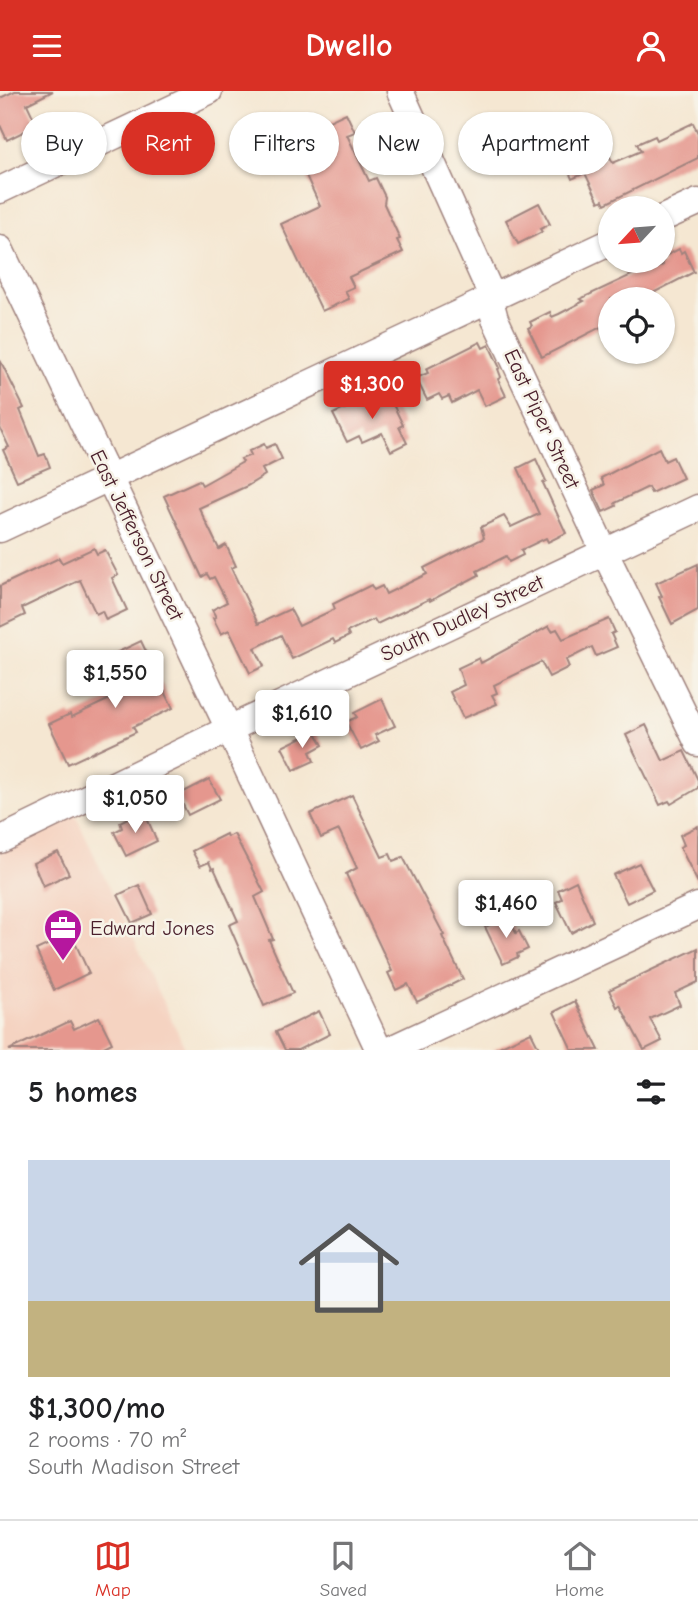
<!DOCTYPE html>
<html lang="en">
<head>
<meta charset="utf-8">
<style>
	body { margin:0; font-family:"Comic Neue",sans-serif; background:#f2f2f2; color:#202124; height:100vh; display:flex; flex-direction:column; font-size:26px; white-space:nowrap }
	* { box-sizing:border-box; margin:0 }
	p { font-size:23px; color:#757577 }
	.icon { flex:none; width:38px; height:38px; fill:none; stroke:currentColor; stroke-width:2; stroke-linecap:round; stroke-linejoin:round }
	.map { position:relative; height:959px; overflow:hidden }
	.sheet { display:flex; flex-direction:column; background:#fff; flex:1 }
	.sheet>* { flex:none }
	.banner { position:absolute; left:21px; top:21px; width:656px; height:63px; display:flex; gap:14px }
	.needle { width:46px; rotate:244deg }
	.buttons { position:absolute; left:598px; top:105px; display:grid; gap:14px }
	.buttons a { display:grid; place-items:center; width:77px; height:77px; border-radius:50%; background:#fff; box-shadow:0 2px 5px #0004; font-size:35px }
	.price { position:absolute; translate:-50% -60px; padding:0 16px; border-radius:7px; background:#fff; color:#222; font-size:23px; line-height:46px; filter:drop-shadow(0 2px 4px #0008) }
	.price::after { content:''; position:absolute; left:50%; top:42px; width:21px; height:16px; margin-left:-10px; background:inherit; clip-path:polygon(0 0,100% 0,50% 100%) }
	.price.selected { background:#d93025; color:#fff }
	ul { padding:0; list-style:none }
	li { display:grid; align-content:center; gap:14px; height:371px; padding:0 28px }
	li+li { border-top:2px solid #e0e0e0 }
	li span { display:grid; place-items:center; height:217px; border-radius:0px; color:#555 }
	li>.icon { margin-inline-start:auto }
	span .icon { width:126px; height:126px; fill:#fffc; stroke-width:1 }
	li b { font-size:30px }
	h2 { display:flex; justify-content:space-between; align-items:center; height:84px; padding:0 28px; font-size:30px }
	.tag { padding:0 24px; border-radius:32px; background:#fff; box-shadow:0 2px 5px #0004; font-size:24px; line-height:63px }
	.tag.selected { background:#d93025; color:#fff }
	header { display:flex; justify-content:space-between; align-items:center; height:91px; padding:0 28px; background:#d93025; color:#fff; font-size:32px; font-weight:700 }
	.menu { display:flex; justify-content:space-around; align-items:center; height:98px; border-top:2px solid #e0e0e0; background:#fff; font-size:19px; color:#757577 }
	.menu a { display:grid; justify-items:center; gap:4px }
	.menu .selected { color:#d93025 }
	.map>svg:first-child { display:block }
</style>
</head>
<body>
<header><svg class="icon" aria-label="menu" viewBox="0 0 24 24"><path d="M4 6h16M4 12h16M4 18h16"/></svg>Dwello<svg class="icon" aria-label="person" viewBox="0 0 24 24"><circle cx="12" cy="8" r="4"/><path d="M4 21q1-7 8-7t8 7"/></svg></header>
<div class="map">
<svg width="698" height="959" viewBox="0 0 698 959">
	<rect width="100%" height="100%" fill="#f7f3e8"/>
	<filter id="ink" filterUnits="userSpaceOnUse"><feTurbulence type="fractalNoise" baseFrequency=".0143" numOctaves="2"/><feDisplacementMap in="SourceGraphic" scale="14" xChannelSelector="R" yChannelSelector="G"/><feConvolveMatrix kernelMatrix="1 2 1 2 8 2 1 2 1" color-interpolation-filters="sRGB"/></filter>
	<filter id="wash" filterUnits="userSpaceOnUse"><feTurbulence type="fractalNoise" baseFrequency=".00686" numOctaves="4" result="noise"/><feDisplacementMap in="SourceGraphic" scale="28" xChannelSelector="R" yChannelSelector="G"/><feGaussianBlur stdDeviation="1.57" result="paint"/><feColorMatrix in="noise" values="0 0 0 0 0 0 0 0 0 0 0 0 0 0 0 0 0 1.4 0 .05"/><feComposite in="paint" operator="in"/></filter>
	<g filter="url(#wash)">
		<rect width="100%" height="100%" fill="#f5e7d2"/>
		<path fill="#f5d3c1" d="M71,715l115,244h-186v-210z"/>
		<g id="blocks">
			<g fill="#e5978e">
				<path d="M15,0h38l-26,13 10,21 -30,15 -7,-15v-27z"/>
				<path d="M346,22l9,19 -8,3 22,46 7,-3 9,19 -1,7 16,35 -3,1 6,12 -54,25 5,10 -9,4 4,8 -27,12 -41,-87 39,-18 -22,-48 -5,3 -9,-19z"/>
				<path d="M693,32l5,10v25l-93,46 -2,-4 -4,2 -14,-29 -13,6 -9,-21 22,-10 7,15 17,-8 4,8 28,-12 -4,-7 18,-8 2,4z"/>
				<path d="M516,36l9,21 -37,17 -10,-21z"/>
				<path d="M539,112l11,21 -10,5 2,3 -24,12 -12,-24z"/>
				<path d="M679,158l2,4 3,-2 10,21 -43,22 3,5h-43v23l-69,35 -14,-29 4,-2 -2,-4 20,-10 2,5 7,-3 25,-13 -4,-2 60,-28 2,4 21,-10v-8z"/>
				<path d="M480,251l3,6 6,-3 11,23 -2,1 3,8 -3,2 8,17 -21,10 -8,-16 -25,13 -3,-7 -7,3 -3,-5 -12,6 -11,-22 12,-5 -2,-4z"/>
				<path d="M0,269l24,48 -4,2 19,46 6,-2 5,13 -33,14 -14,-31 6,-3 -9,-19z"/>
				<path d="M386,299l17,35 -4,2 8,16 -16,8 -9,-18 -20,9 -3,-6 -12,6 -14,-28z"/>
				<path d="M264,353l2,4 9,-4 7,15 -20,10 3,6 -18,11 -48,22 20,41 7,-4 10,21 -5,2 27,56 32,-15 9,17 36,-17 -2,-5 38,-19 3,5 8,-4 4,8 41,-20 -3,-6 60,-30 -3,-11 23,-11 7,11 28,-13 -21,-46 18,-9 10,22 -3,2 23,50 -18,9 -2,-4 -25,12 2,5 -14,7 -3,-6 -29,15 2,4 -49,26 -1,-2 -52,25 -3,-5 -27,13 2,4 -14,7 -2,-4 -41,20 -11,-24 -26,13 9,18 -14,7 -21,-43 -8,4 -8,-16 3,-1 -4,-7 15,-8 -13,-25 -4,2 -3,-5 -5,3 -38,-81 35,-16 3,5 41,-23 -2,-3 10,-4 -2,-4z"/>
				<path d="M659,357l6,13 8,-4 10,21 -32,15 -3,-6 -33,16 1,3 -13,6 -10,-22 11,-5 -3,-7z"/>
				<path d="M94,457l3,6 8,-4 13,25 -6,3 15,32 -21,10 -4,-9 -6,3 -16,-34 -58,28 3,7 -25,12v-41l59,-28 3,5z"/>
				<path d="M698,473v46l-26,14 -13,-27 3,-1 -6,-13z"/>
				<path d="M609,528l6,13 -4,2 6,13 -21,9 -4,-9 -26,13 3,7 -20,10 -8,-15 -47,23 3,8 -5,2 5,9 -34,14 -13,-26 14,-7 -6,-17 21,-10 2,5 68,-37 3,5 5,-2 6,10z"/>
				<path d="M141,550l32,67 -40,19 3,5 -68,32 -19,-40 21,-10 2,3 61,-29 -17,-35z"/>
				<path d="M382,608l13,27 -20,9 4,6 -18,9 -15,-28 11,-5 -3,-4z"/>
				<path d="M646,634l17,36 21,-10 14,29v8l-27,16 -2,-3 -9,4 -34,-70z"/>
				<path d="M315,640l8,14 -13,7 4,9 -20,9 -12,-23z"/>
				<path d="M209,688l11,20 -32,16 -10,-20z"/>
				<path d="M352,704l30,62 8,-3 3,7 10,-4 41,78 -2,1 21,43 -46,23 -9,-18 -12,6 -8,-17 4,-2 -46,-97 11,-6 -18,-38 -18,8 -11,-24z"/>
				<path d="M135,723l3,6 8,-4 11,25 -31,15 -12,-24 8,-4 -2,-6z"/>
				<path d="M698,735v57l-18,-36 4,-2 -4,-10z"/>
				<path d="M226,743l1,3 7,-3 30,58 -9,5 18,42 -4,1 24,53 -29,13 -35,-81 9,-4 -24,-53 -2,1 -3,-7 -9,4 -8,-15z"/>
				<path d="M58,761l11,22 -26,12 -10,-23z"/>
				<path d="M639,772l14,27 -26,13 -14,-28z"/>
				<path d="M576,790l17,40 -22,12 -15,-31 6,-3 -4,-9z"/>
				<path d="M139,794l13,29 -20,9 -14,-28z"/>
				<path d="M508,826l8,16 3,-2 9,18 -11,5 1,3 -15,7 -18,-37z"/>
				<path d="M71,843l18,39 -35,17 -18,-40z"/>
				<path d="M698,857v34l-23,11 5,12 -30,14 12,22 -18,9 -24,-45 -3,2 -8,-17z"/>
				<path d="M575,910l24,49h-27l-18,-38z"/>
				<path d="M319,920l11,23 -32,16h-13l-9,-18z"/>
				<path d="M99,926l13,26 -14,7h-89l61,-29 4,8z"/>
				<path d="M531,941l9,18h-47z"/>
			</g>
		</g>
	</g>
	<g filter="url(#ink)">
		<use href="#blocks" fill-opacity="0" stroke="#a0837e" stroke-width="2"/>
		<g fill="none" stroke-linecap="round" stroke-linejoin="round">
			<defs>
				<g id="minor">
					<path d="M400,0l92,205v12l3,11 109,232 94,192"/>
					<path d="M0,99l209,-99"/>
					<path d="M663,127l35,-16"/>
					<path d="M0,158l229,480 150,321"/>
					<path d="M0,438l611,-287"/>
					<path d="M0,749l229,-111 469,-221"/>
					<path d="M389,959l309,-144"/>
				</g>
			</defs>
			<use href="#minor" stroke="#a0837e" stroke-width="29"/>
			<use href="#minor" stroke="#fff" stroke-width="26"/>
		</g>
	</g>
	<defs>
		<symbol id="office-pin" viewBox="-11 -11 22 30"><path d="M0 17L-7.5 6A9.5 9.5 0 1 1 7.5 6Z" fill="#b5179e" stroke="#f7f3e8"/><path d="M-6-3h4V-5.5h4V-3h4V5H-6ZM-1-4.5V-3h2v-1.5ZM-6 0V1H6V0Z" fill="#fff"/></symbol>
	</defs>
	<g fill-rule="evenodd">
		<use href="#office-pin" x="41" y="815" width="44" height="60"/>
	</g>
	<g text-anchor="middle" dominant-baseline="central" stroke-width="5" stroke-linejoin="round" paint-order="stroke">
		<g font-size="21" fill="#4a1f2b" stroke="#f7f3e8">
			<text transform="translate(542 328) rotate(65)">East Piper Street</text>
			<text transform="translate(137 444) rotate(64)">East Jefferson Street</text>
			<text transform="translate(462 527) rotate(-25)">South Dudley Street</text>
		</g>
		<g font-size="21" fill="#4a1f2b" stroke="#f7f3e8" text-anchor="start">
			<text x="90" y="837">Edward Jones</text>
		</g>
	</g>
</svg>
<div class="buttons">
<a><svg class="needle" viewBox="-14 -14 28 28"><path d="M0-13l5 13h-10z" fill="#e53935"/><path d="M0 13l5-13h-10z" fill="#757577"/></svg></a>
<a><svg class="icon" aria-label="locate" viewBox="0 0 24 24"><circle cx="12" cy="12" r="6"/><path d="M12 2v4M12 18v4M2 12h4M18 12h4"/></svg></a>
</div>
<b class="price selected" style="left:372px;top:330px">$1,300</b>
<b class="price" style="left:115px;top:619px">$1,550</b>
<b class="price" style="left:302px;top:659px">$1,610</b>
<b class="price" style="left:135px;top:744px">$1,050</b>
<b class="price" style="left:506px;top:849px">$1,460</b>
<div class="banner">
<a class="tag">Buy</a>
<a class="tag selected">Rent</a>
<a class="tag">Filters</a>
<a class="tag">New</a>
<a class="tag">Apartment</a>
</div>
</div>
<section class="sheet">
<h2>5 homes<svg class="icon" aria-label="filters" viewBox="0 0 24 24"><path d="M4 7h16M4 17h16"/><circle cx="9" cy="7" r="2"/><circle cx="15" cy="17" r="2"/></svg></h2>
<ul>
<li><span style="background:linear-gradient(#c9d6e8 65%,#c2b280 0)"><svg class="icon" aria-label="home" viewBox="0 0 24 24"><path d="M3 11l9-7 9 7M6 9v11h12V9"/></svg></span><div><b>$1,300/mo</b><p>2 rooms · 70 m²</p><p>South Madison Street</p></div></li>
</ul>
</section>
<nav class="menu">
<a class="selected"><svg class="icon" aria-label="map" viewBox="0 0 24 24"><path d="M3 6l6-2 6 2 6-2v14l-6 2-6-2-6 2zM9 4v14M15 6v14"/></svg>Map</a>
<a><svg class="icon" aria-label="saved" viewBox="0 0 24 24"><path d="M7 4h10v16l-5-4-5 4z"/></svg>Saved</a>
<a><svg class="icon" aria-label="home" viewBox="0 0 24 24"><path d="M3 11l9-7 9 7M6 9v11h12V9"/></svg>Home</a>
</nav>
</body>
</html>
